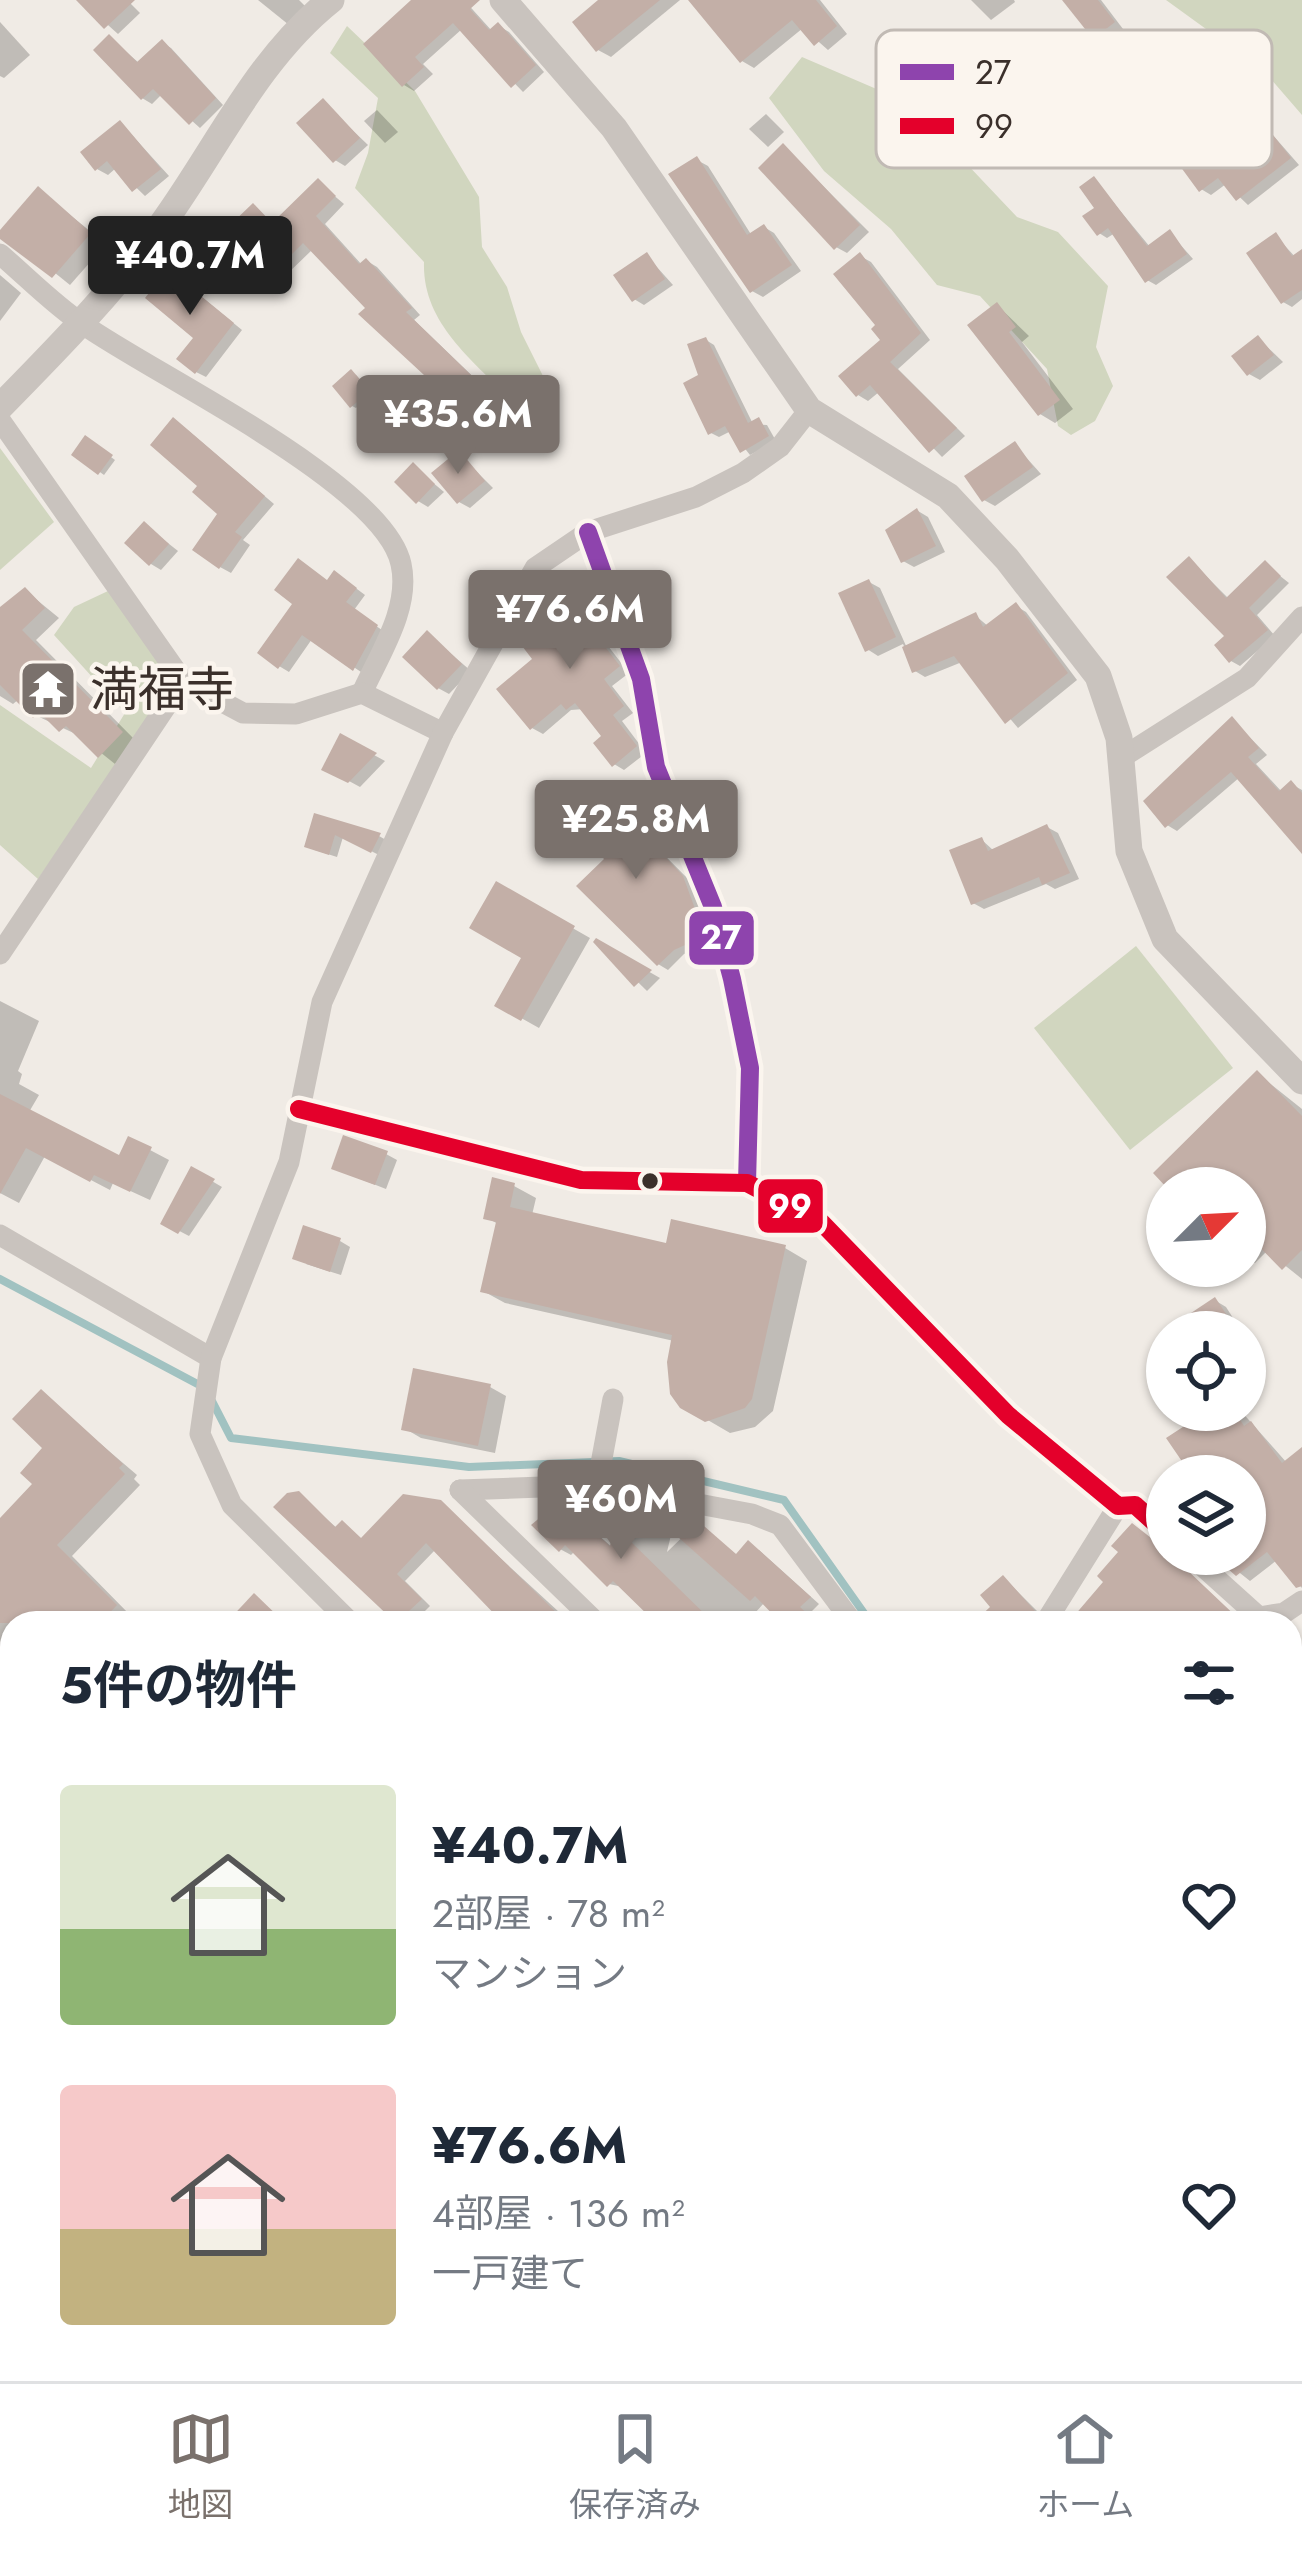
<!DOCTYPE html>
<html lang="ja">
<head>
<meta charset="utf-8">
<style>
	body { margin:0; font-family:Jost,"Noto Sans JP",sans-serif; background:#f2f2f3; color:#1f2937; height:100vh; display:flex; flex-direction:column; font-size:45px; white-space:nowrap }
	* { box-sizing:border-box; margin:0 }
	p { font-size:39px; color:#747a83 }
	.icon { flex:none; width:66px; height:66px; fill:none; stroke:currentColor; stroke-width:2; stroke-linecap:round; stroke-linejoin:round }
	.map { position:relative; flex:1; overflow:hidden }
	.drawer { position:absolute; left:0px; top:1611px; width:1302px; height:771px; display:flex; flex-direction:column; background:#fff; border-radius:36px 36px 0 0; box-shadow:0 3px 9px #0004 }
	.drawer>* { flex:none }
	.needle { width:78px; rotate:66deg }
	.tools { position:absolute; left:1146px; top:1167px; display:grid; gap:24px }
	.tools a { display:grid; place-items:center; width:120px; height:120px; border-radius:50%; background:#fff; box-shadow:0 3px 9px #0004; font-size:60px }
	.price { position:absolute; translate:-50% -102px; padding:0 27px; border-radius:12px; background:#7a716c; color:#fff; font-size:39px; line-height:78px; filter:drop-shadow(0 3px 6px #0008) }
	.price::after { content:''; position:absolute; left:50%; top:72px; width:36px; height:27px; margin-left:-18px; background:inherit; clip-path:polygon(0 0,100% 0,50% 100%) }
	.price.active { background:#222; color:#fff }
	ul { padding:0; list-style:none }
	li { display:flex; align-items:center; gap:36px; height:300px; padding:0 60px }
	li span { display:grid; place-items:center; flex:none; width:336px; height:240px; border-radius:12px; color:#555 }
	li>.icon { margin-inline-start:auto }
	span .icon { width:144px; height:144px; fill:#fffc; stroke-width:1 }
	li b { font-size:51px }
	h2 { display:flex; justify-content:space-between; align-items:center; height:144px; padding:0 60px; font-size:51px }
	.menu { display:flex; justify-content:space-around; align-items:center; height:168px; border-top:3px solid #e0e1e3; background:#fff; font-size:33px; color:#747a83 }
	.menu a { display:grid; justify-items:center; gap:6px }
	.menu .active { color:#7a716c }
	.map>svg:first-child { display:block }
</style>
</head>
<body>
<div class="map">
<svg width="1302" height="2381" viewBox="0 0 1302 2381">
	<rect width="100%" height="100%" fill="#f0ebe5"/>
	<g fill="#d1d6bf">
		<path d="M1166,0h136v115l-38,-44z"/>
		<path d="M347,26l68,65 64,106 3,50 25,40 14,45 28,56 -33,17c-40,-43 -94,-80 -92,-143l-69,-74 13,-35 10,-55 -48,-45z"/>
		<path d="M802,57l107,46 108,114 41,15 50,54 -12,61 17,39 -18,35 -24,14 -13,-9 -11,-57 -67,-73 -43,-11 -46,-56 -67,-58 -55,-73z"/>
		<path d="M0,448l54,74 -54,48z"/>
		<path d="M108,591l66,92 -136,196 -38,-34v-140l91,63 34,-55 -71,-78 20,-28z"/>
		<path d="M1136,946l97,122 -103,82 -96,-122z"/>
	</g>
	<g fill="#0003">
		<path d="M80,0h47l13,13 -22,21z"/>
		<path d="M258,0h41l12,12 -17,17z"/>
		<path d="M416,0h48l28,31 7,-5 10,6 35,40 -21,20 -61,-63 -39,35 10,10 -19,17 -10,-6z"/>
		<path d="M602,0h78l-69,57 -13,-7z"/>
		<path d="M692,0h128l27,34 -19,16 -25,-22 -49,40 -12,-7z"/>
		<path d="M971,0h43l1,2 -24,18z"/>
		<path d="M1066,0h35l22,29 -18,14z"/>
		<path d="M0,22l30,33 -26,23 -4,-2z"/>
		<path d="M109,37l30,26 23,-20 9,5 52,57 -23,23 -38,-34 -10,10 -10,-6z"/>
		<path d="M1239,96l60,69 -51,40 -22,-21 -15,11 -10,-6 -8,-68 8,4z"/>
		<path d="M323,102l45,43 -23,21 -10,-6z"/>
		<path d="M377,110l21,22 -13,11 -21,-22z"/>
		<path d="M766,114l18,18 -16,15 -19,-18z"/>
		<path d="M121,123l48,53 -24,20 -29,-28 -8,7 -11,-6z"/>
		<path d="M784,147l85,85 -22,21 -11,-6z"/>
		<path d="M697,160l11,6 44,70 12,-9 10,6 27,38 -38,26 -11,-6z"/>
		<path d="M1094,179l56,68 20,-14 23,26 -37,26 -9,-5 -32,-47 -8,5 -8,-5z"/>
		<path d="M318,182l26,22 -19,20 37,41 5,-4 10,6 43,48 -6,5 96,92 -26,26 -171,-189 -29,28 -11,-6 -20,-64 22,18z"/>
		<path d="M39,190l67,54 -36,41 -67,-54z"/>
		<path d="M1276,236l21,23 5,-5v45l-10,8 -9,-5z"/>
		<path d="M647,256l26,29 -29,20 -10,-6z"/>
		<path d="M860,256l11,6 59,78 -32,29 67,67 -23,21 -63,-65 -11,9 -10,-6 26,-55z"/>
		<path d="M0,275l21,18 -21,28z"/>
		<path d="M178,278l64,52 -36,47 -10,-5 1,-34z"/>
		<path d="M997,305l32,31 -7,6 51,67 -18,14 -15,-9z"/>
		<path d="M1258,338l25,24 -23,18 -11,-6z"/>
		<path d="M706,340l8,5 39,79 14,1 9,16 -26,14 -19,-24 -12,6 -8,-4 -9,-56z"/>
		<path d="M356,375l16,19 -16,14 -4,-2z"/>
		<path d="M184,427l90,77 -31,36 7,5 -19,28 -11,-6 1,-53 -20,-29z"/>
		<path d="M86,439l29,21 -11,15 -29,-21z"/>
		<path d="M1015,445l26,29 -46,32 -11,-6z"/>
		<path d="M459,454l34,34 -23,20 -11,-6z"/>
		<path d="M413,466l31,26 -16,15 -10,-6z"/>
		<path d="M918,511l10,6 17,35 -31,15 -11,-6z"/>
		<path d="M145,525l33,26 -17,19 -10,-6z"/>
		<path d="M1190,560l39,39 36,-35 24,19 -32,32 18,21 -35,30 -9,-5 -3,-24z"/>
		<path d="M587,578l10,6 16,43 -15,6 31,40 -17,13 21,27 -11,8 24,32 -22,17 -10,-6 -9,-28 -21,-27 -13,1 -28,24 -11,-6 4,-68z"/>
		<path d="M345,580l20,15 -11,15 32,23 -22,41 -52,-35 -23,33 -10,-6 50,-83z"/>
		<path d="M869,582l11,6 27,60 69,-32 13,11 27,-21 10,6 51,68 -59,48 -56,-66 -37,15 -10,-6 -12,-27 -25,12 -11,-7z"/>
		<path d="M26,591l33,27 -23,22 101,102 -22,22 -35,-28 -45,-21 -16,-16 -6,5 -13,-8v-80z"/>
		<path d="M428,634l43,37 -22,23 -11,-6z"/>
		<path d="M1233,720l34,35 -11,9 26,28 9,-8 11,6v55l-62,-68 -63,54 -10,-6z"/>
		<path d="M341,737l44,24 -25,26 -35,-19z"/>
		<path d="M602,792l91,92 21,59 -30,11 -16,16 -10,-6 -50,-104z"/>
		<path d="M316,817l63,19 7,4 -7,15 -36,-18 -6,20 -22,-7z"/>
		<path d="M1047,827l11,6 21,46 -24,10 -9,-5 -62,25 -11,-6 9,-63 12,11z"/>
		<path d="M497,885l93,53 -51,90 -41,-23 27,-48z"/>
		<path d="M597,942l63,36 -13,13z"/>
		<path d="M0,1001l39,20 -21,50 4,3 -3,10 20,11 -10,17 92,47 29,-9 19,10 -19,40 -37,-17 -3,7 -65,-34 -26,47 -19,-10z"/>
		<path d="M1258,1074l44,35v170l-35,-28 -12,12 -10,-5v-70h-73z"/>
		<path d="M386,1154l11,6 -11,29 -41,-16z"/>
		<path d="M193,1170l29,17 -33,49 -25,-13z"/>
		<path d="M514,1186l22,12 -4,17 136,32 117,1 22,13 -34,150 -18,16 -25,6 -48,-28 -8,-64 -169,-38 -22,-12 15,-67 -12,-7z"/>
		<path d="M340,1241l10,6 -9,28 -35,-11z"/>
		<path d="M1216,1301l10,6 16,25h-39z"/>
		<path d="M490,1387l16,9 -11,57 -74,-15 -17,-10z"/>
		<path d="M41,1393l96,82 -3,4 6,6 -68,71 59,60 -6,7h-113v29l-12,-11v-119l36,-38 11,-36z"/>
		<path d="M1200,1410h40l47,53 15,-12v137l-25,-28 -27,21 -34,-27h29v-78h-61l7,-6 13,-53z"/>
		<path d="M298,1494l40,35 5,-5 20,16 77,-37 131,120h-52l-83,-74 -31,32 25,25 -17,17h-11l-125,-116z"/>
		<path d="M622,1508l52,14 -7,30 30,-29 41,33 21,-6 60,54 -10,10 6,6 -30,3 -20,-21 -19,21h-79l-44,-36 -14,-3 -34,-33 -4,4 -11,-6 11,-38 42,37z"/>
		<path d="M1004,1578l40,40 -5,5h-42z"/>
		<path d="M1290,1771l12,9v79l-12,-3z"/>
		<path d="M117,2370h121l-3,11h-121z"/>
		<path d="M340,2370h50l10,6 -1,5h-61z"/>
		<path d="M430,2370h90l49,11h-142z"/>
		<path d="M775,2370h28l-2,9z"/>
		<path d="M803,2370h62l3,2 -4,9h-39z"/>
	</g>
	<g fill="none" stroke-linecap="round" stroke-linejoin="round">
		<g stroke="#a1c2c1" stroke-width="8">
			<path d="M0,1279l205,109"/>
			<path d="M212,1401l19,37 238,29 150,-6 165,39 87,123"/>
		</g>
	</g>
	<g fill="#c3afa7">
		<path d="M76,0h59l-31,29z"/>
		<path d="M411,0h69l-10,9 19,21 9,-8 38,43 -25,23 -58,-65 -38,34 9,10 -22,20 -39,-43z"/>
		<path d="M598,0h62l-64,52 -24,-30z"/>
		<path d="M688,0h128l21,26 -23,20 -22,-26 -52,43z"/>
		<path d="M1062,0h36l17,22 -22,17z"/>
		<path d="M109,34l28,28 25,-23 54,59 -27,27 -36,-36 -12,11 -48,-50z"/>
		<path d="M1239,92l52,66 -55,43 -18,-23 -19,14 -38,-52 32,-23 5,7z"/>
		<path d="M323,98l37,40 -27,25 -37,-40z"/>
		<path d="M120,120l41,49 -29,23 -25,-31 -12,10 -15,-19z"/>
		<path d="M783,143l77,82 -26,25 -76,-82z"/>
		<path d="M697,156l50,79 17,-11 28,41 -42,28 -82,-119z"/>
		<path d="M1094,176l53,70 23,-17 17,25 -42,29 -37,-55 -11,8 -15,-20 12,-8 -15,-21z"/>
		<path d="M318,178l18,18 -20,20 43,48 7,-6 46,50 -6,4 96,93 -30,29 -52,-55 4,-4 -66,-61 7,-6 -62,-65 -31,31 -45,-46 26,-25 19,20z"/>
		<path d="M38,186l53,47 -39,45 -52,-39v-9z"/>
		<path d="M1276,232l16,24 10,-7v41l-21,14 -35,-51z"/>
		<path d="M647,252l18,27 -33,23 -19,-27z"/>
		<path d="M860,252l61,81 -31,29 67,66 -28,25 -59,-68 -14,12 -18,-21 42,-36 -9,-11 4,-4 -42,-51z"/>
		<path d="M168,269l66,54 -39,51 -19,-15 17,-21 -48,-40z"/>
		<path d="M997,302l19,25 -7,5 51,68 -22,16 -71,-91z"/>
		<path d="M1258,335l16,20 -27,21 -16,-20z"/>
		<path d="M706,337l42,86 11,-6 10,19 -29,17 -15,-27 -17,9 -25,-52 15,-8 -11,-31z"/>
		<path d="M351,369l19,22 -20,17 -18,-22z"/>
		<path d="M173,417l92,79 -30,36 7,5 -23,32 -27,-19 25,-36 -25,-22 5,-6 -47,-41z"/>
		<path d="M85,435l28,20 -15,20 -27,-20z"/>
		<path d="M1015,441l18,26 -51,35 -18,-26z"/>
		<path d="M459,450l26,31 -28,23 -26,-31z"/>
		<path d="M413,462l22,22 -19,20 -22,-22z"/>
		<path d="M917,508l19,38 -35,17 -16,-33z"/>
		<path d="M144,521l25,23 -20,22 -25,-23z"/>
		<path d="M1189,556l37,42 39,-38 16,16 -32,32 19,22 -39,33 -15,-18 10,-9 -58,-59z"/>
		<path d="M298,558l29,22 7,-10 23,18 -11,14 32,23 -25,46 -51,-36 -24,34 -21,-16 35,-49 -18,-14z"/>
		<path d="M587,575l17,47 -14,5 30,39 -16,13 20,27 -11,9 24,31 -25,21 -19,-24 8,-7 -26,-33 -9,7 -5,-6 -31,26 -34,-41 36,-30 -13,-17 44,-33 -9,-21z"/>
		<path d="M869,579l27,58 -31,15 -27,-59z"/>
		<path d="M25,587l20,21 -23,22 101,102 -25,26 -32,-32 -7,6 -20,-20 -6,6 -33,-33v-78z"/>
		<path d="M1016,602l52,71 -63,51 -51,-68 -42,17 -10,-26 74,-35 7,15z"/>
		<path d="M427,630l35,34 -25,26 -35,-33z"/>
		<path d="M1232,716l27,32 -11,9 31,34 12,-11 11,13v61l-71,-82 -66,56 -22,-27z"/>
		<path d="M340,733l37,20 -29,30 -27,-13z"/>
		<path d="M602,788l81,88 22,60 -31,14 -17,16 -81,-80 28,-27 -36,-41z"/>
		<path d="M314,813l67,20 -10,20 -36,-18 -6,20 -25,-8z"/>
		<path d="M1047,824l23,49 -28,12 -3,-8 -68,28 -22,-55 33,-13 6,14z"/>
		<path d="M496,881l79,45 -54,95 -27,-15 27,-48 -52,-30z"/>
		<path d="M596,938l56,32 -18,17 -41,-45z"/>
		<path d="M1257,1070l45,46v134l-20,20 -37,-38v-44h-78l-14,-15z"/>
		<path d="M0,1094l119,61 9,-19 24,11 -22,45 -36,-17 -4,7 -64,-34 -26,46z"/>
		<path d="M343,1135l45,16 -13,34 -44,-16z"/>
		<path d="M191,1166l24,13 -37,55 -18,-10z"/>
		<path d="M492,1177l23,6 -5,24 156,36 5,-24 115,26 -34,154 -7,9 -40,14 -25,-14 -10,-14 -3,-32 5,-27 -192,-43 16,-70 -13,-3z"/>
		<path d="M303,1225l38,13 -11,34 -38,-13z"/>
		<path d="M1215,1297l11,17 11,18h-38l-11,-17z"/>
		<path d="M413,1368l78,16 -13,62 -77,-16z"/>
		<path d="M41,1389l82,75 -4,4 6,6 -68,71 60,60 -17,18h-100v-105l32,-34 -12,-11 22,-25 -30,-29z"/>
		<path d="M1209,1410h25l10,16 7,-5 31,42 20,-16v139l-6,2 -29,-36 -31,24 -25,-22h34v-78h-53l-26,-38z"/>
		<path d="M299,1491l36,36 7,-7 19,18 42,-44 38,6 126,123h-64l-77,-80 -29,31 25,25 -26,24 -123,-116 14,-14z"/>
		<path d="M560,1501l50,45 10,-41 34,6 -26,28 86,84h-58l-43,-42 -6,6 -42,-42 -6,7 -28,-27z"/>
		<path d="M696,1519l40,35 12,-14 63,57 -11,10 17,16h-36l-26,-27 -5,5 -72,-64z"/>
		<path d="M1132,1523l33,26 78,74h-175l35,-41 -6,-6 21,-24 -7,-6z"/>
		<path d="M1003,1575l32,36 -5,12h-57l17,-16 -10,-12z"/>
		<path d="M254,1593l31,30h-59z"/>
	</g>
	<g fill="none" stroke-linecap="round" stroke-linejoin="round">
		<g stroke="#c9c3be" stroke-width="10">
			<path d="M0,2342l12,12"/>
			<path d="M28,2370l11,11"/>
		</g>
		<g stroke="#c9c3be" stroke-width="21">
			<path d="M0,254c28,24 54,51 84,71 71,50 300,159 317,239 10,44 -22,91 -39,129"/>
			<path d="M0,420l183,261 60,32 53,1 66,-21 81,40"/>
			<path d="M588,532l53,147 15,88 57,140 19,72 18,89 -3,115"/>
			<path d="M1121,758l126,-80 55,-61"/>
			<path d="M0,954l183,-273"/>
			<path d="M299,1109l282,71 166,3 75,40 186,192 110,91 17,-1 32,29"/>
			<path d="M0,1235l211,123"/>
			<path d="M597,1485l16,-86"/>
			<path d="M460,1490l137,-5 155,29 28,11 73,98"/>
			<path d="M460,1490l137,133"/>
			<path d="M1189,1554l70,63 25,-4 18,-12"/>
			<path d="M351,1623l-119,-118 -32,-71 11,-76 78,-196 33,-160 121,-269 92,-165 53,-36 108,-35 47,-24 37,-26 29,-37"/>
			<path d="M1045,1623l73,-117"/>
			<path d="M1290,1893l12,4"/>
			<path d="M1290,1927l12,-9"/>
			<path d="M0,2160l12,-13"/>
			<path d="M661,2370l48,11"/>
			<path d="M250,2381l3,-11"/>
			<path d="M407,2381l3,-11"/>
			<path d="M581,2381l3,-11"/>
			<path d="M873,2381l9,-11"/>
		</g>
		<g stroke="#c9c3be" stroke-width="27">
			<path d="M503,0l111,128 195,282 139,86 59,63 91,117 21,62 10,113 36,88 137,142"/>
			<path d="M0,407c58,-59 117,-119 165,-187 53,-74 93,-162 166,-220"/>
			<path d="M0,2226l12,12"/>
			<path d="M78,2381l1,-11"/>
		</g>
		<g stroke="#afaaa4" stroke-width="39">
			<path d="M1290,2043l12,-16"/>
			<path d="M1290,2079l12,-15"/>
			<path d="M1290,2177l12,-15"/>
			<path d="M1030,2381l8,-11"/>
			<path d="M1126,2381l10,-11"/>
		</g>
		<defs>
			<path id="bus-1" d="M588,532l53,147 15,88 57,140 19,72 18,89 -3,115"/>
			<path id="bus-2" d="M299,1109l282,71 166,3 75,40 186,192 110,91 17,-1 32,29"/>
		</defs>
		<use href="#bus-1" stroke="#fbf5ee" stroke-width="27"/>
		<use href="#bus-2" stroke="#fbf5ee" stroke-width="27"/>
		<use href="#bus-1" stroke="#8e44ad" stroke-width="18"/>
		<use href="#bus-2" stroke="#e4002b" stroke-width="18"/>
	</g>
	<defs>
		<symbol id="temple-square" viewBox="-11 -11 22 22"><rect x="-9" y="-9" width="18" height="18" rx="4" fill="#7a716c" stroke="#fbf5ee"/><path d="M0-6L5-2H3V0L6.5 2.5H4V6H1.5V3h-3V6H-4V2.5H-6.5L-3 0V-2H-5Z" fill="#fff"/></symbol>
	</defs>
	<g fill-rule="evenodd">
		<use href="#temple-square" x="15" y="656" width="66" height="66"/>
	</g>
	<circle fill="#3b302b" stroke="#fbf5ee" stroke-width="4.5" cx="650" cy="1181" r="10"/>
	<g text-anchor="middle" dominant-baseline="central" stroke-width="9" stroke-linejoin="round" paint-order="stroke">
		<g font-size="48" fill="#3b302b" stroke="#fbf5ee" text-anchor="start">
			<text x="90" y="689">満福寺</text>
		</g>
	</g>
	<rect x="876" y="30" width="396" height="138" rx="18" fill="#fbf5ee" stroke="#c1bab4" stroke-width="3"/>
	<rect x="900" y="64" width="54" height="16" fill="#8e44ad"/>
	<rect x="900" y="118" width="54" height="16" fill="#e4002b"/>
	<g font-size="33" fill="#3b302b">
		<text x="975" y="84">27</text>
		<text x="975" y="138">99</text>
	</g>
	<g stroke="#fbf5ee" stroke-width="4.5">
		<rect x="687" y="909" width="69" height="58" rx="12" fill="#8e44ad"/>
		<rect x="756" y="1177" width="69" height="58" rx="12" fill="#e4002b"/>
	</g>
	<g font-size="33" text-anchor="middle" font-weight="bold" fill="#fff">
		<text x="721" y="949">27</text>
		<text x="790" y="1218">99</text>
	</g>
</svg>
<div class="tools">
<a><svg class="needle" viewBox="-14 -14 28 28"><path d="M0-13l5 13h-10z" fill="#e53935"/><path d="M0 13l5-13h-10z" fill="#747a83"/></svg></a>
<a><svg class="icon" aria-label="locate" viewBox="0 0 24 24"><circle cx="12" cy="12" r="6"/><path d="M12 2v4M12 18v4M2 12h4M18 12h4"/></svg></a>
<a><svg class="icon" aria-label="layers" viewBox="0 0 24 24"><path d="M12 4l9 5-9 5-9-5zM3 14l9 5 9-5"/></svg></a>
</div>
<b class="price active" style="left:190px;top:318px">¥40.7M</b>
<b class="price" style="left:458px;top:477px">¥35.6M</b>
<b class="price" style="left:570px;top:672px">¥76.6M</b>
<b class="price" style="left:636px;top:882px">¥25.8M</b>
<b class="price" style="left:621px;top:1562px">¥60M</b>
<section class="drawer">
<h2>5件の物件<svg class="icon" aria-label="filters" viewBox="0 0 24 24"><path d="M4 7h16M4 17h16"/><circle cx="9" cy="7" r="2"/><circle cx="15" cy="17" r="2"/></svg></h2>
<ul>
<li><span style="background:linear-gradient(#dfe7d0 60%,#8fb573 0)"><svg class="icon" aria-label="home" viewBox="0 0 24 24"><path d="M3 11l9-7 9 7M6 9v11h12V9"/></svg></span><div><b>¥40.7M</b><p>2部屋 · 78 m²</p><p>マンション</p></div><svg class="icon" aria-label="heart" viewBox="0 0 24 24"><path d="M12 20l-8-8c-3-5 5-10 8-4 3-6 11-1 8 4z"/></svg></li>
<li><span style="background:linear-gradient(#f6c9c9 60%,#c2b280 0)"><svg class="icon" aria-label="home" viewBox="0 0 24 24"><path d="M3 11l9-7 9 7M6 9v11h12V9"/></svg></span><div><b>¥76.6M</b><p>4部屋 · 136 m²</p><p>一戸建て</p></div><svg class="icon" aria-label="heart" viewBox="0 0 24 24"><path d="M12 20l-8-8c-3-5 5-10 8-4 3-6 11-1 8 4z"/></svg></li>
</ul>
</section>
</div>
<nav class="menu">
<a class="active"><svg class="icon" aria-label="map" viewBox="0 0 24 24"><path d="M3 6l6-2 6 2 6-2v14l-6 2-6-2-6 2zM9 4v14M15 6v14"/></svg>地図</a>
<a><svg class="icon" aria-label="saved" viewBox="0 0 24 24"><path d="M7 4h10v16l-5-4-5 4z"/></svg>保存済み</a>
<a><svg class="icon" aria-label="home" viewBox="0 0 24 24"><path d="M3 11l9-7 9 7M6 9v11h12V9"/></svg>ホーム</a>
</nav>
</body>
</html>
